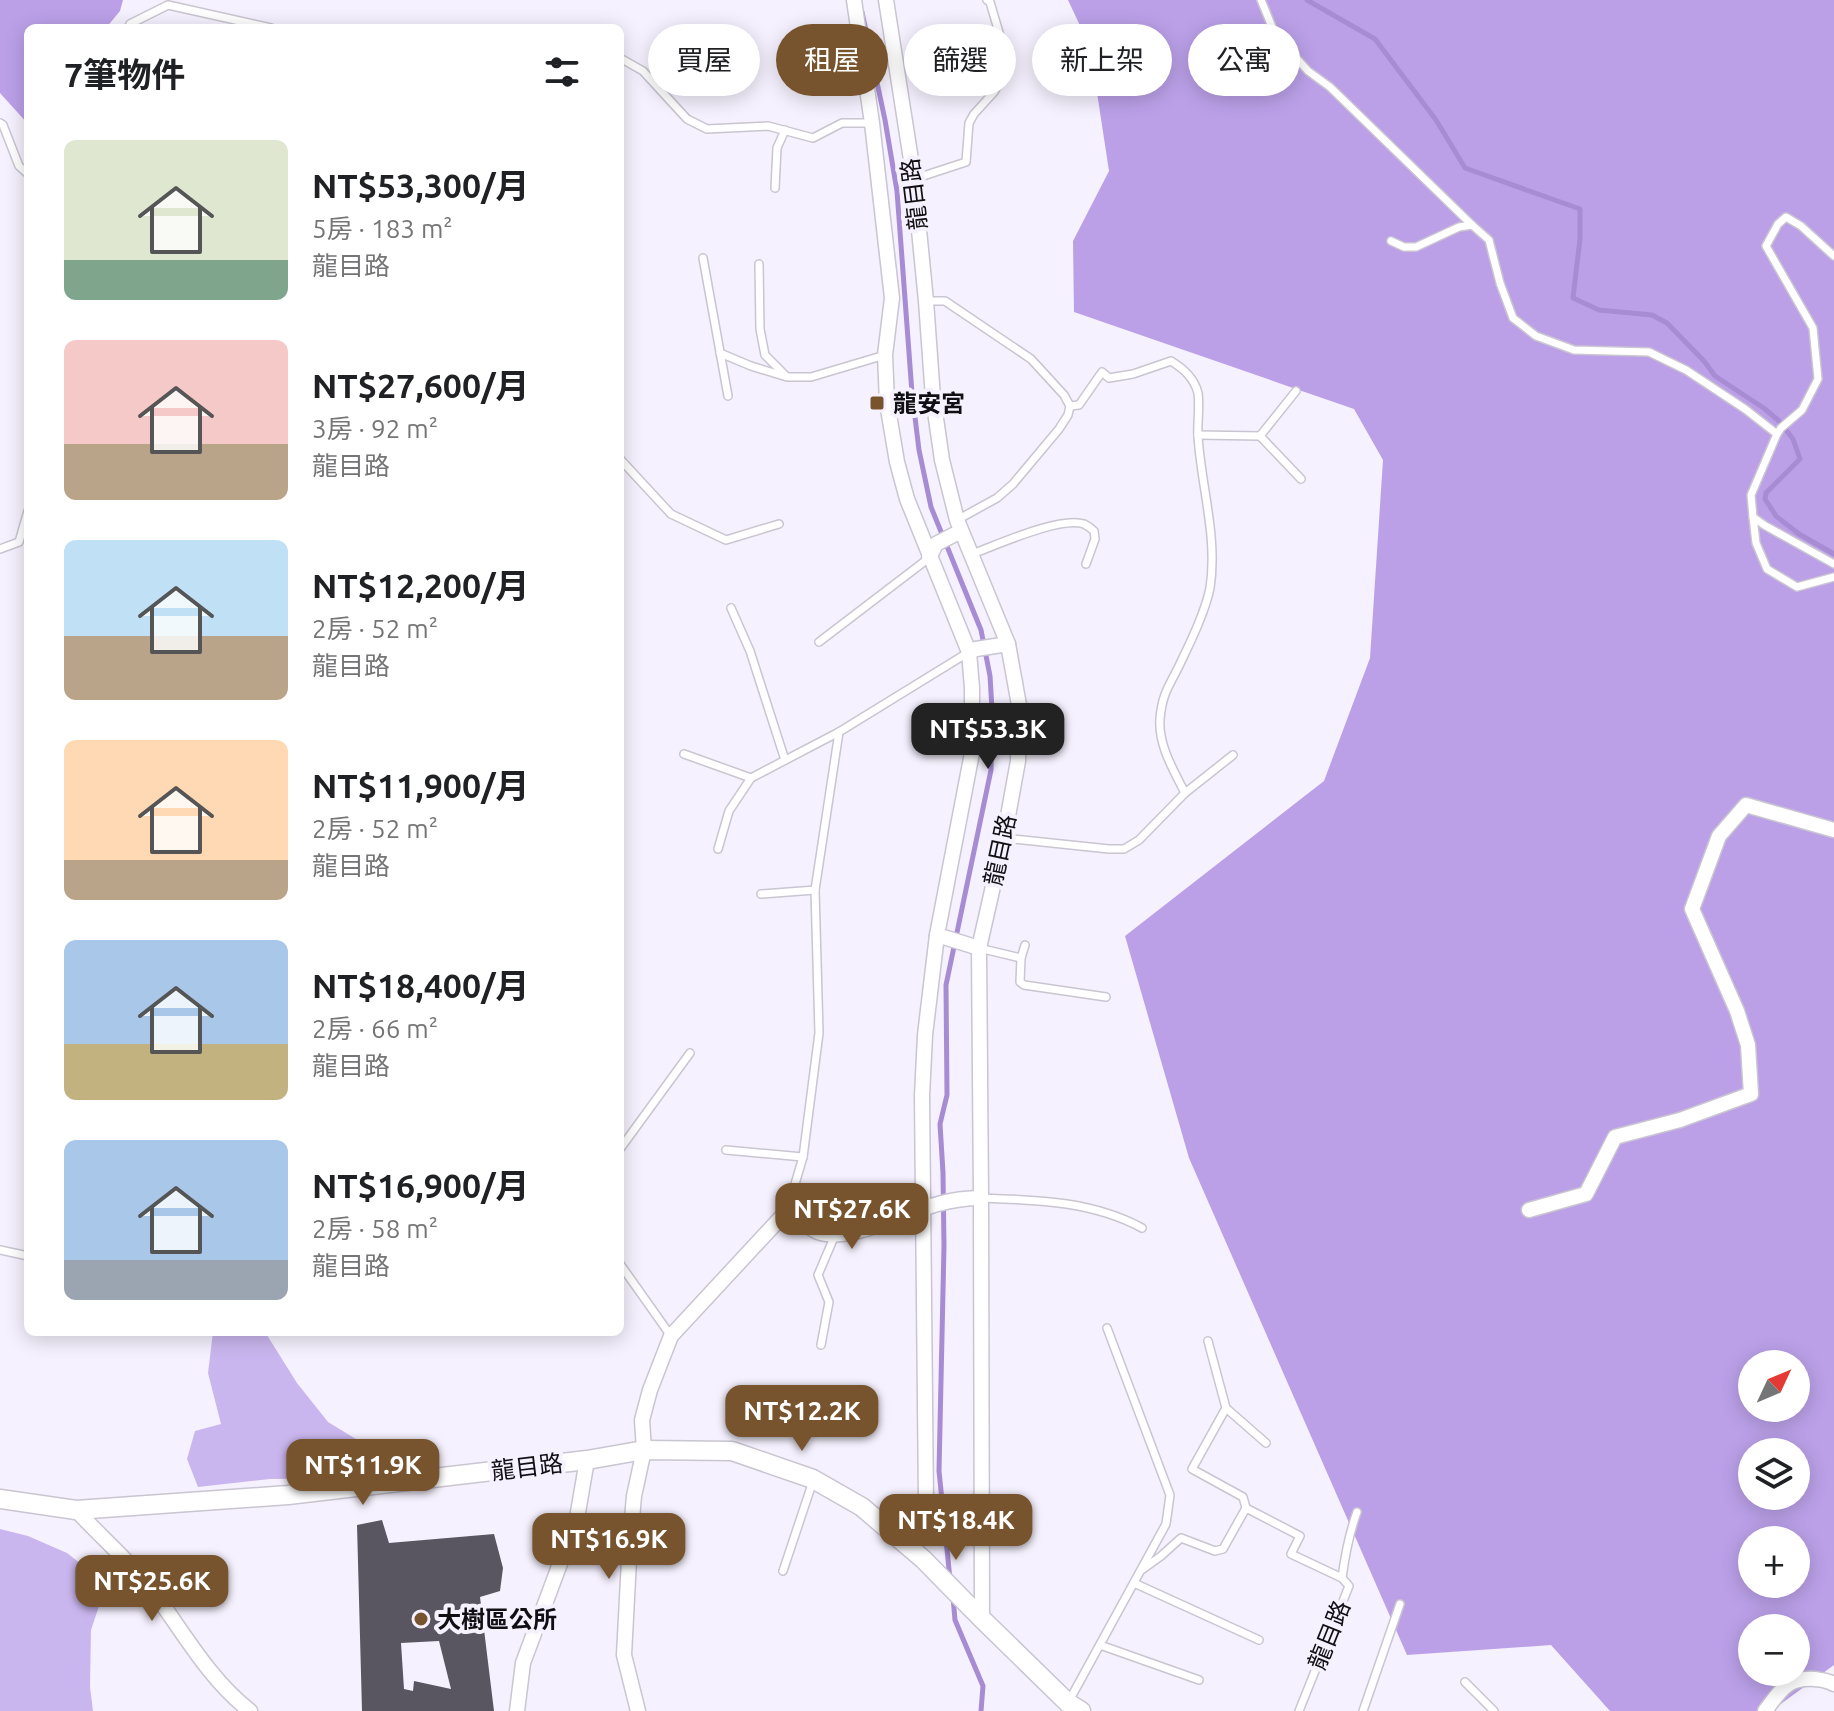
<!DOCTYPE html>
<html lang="zh-TW">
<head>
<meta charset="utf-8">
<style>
	body { margin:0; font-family:Ubuntu,"Noto Sans TC",sans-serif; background:#f6f6f6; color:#202124; height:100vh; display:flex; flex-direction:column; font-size:30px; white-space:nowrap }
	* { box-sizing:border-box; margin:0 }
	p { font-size:26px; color:#757577 }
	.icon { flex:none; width:44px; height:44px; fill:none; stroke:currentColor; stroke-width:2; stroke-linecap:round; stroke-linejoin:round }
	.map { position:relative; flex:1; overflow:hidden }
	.sheet { position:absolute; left:24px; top:24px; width:600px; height:1312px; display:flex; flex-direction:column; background:#fff; border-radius:12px; box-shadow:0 4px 20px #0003 }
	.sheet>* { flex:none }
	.guide { position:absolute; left:648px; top:24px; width:760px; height:72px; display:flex; gap:16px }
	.needle { width:52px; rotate:46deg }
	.tools { position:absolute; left:1738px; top:1350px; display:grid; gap:16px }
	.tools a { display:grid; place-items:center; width:72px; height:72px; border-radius:50%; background:#fff; box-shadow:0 4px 20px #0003; font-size:40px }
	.price { position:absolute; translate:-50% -68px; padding:0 18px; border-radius:16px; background:#77542d; color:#fff; font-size:26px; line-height:52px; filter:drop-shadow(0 2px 4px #0008) }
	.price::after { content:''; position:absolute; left:50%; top:48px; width:24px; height:18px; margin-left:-12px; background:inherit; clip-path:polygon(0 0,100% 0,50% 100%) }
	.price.selected { background:#222; color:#fff }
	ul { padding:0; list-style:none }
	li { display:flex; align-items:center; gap:24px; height:200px; padding:0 40px }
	li span { display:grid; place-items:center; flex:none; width:224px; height:160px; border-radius:12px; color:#555 }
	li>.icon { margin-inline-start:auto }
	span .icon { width:96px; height:96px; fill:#fffc; stroke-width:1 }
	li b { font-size:34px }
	h2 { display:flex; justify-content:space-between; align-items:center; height:96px; padding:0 40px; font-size:34px }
	.tag { padding:0 28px; border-radius:36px; background:#fff; box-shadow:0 4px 20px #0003; font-size:28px; line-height:72px }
	.tag.selected { background:#77542d; color:#fff }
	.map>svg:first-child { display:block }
</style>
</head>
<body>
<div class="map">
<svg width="1834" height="1711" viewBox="0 0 1834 1711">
	<rect width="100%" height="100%" fill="#f5f1fe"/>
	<g fill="#cab6ee">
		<path d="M213,1332h52l32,51 31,39 41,25 30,31 -129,1 -72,8 -11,-28 8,-28 26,-7 -13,-51z"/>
		<path d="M0,1529l28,7 39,17 37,29 -6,27 -7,21 -1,57 3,24h-93z"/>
	</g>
	<g fill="#bba0e8" fill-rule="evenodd">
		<path d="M0,0h123l-3,11 -14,17h-78v96l-28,-31z"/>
		<path d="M1068,0h766v1665l-63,46h-161l-59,-66 -144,10 -218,-497 -64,-222 199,-155 46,-123 13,-198 -29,-51 -280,-97 -1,-71 36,-70 -19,-124zM1752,1364h44v44h-44zM1752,1452h44v44h-44zM1752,1540h44v44h-44zM1752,1628h44v44h-44z"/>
	</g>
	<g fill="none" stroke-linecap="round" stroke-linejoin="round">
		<g stroke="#a78cd3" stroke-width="5">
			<path d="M1307,0l68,39 61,81 29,48 115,41v30l-7,59 26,12 53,5 15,8 37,38 11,15 50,33 14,12 14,18 7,20 -34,34 -1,6 11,17 23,18 35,20"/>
			<path d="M862,12l23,108 12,71 15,202 7,57 12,57 50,123 9,46 2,33 -1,61 -45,215 1,110 -7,29 3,49 1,73 -5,225 11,108"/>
			<path d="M953,1597l2,23 28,66 -2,25"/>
		</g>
	</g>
	<path fill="#5a5661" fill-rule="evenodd" d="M382,1520l7,23 105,-9 9,34 -3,23 -20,6 14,114h-132l-5,-186zM439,1641l12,48 -37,-8 -1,10 -9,-2 -3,-46z"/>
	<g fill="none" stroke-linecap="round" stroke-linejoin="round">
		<defs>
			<g id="service">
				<path d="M1261,0l14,34 33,37 22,16 142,138"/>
				<path d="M128,28l2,-4 38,-19 103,23"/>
				<path d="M620,58l23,13 44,48 20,10 61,-3 45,12 29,-15h30"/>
				<path d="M0,123l3,2 16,41 9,8"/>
				<path d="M914,179l52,-17 3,-39 5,-9 20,-22 9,-16 -3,-40 -10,-34 -3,-2"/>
				<path d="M775,188l2,-40 8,-18"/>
				<path d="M1391,241l13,6h12l43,-20 13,-2 17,15 11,43 13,35 23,18 38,14 75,2 37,18 59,39 32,25"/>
				<path d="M1834,256l-33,-30 -15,-9 -8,7 -12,22 47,82 5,51 -16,31 -21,18 -4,6 -26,61 2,22 11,8 70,39"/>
				<path d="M703,258l25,138"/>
				<path d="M759,264l1,65 5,26 20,20"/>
				<path d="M926,301h19l86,58 33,36 6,11 -2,9 -9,14 -46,55 -16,14 -40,22"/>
				<path d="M720,353l31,13 36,11h24l74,-22"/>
				<path d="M1296,391l-36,45 41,43"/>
				<path d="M1070,406l9,-1 23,-33 7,6 24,-4 38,-13c13,8 23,17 27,32 2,15 -1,29 0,43 3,50 20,101 12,152 -5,25 -21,57 -32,80 -10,20 -16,27 -18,51 -2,26 14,52 25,74"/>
				<path d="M1198,435l62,1"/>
				<path d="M620,459l51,55 55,26 53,-16"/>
				<path d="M1753,517l3,26 11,26 30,18 37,-10"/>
				<path d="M0,549l19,-7 9,-31"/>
				<path d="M972,554c25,-9 88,-38 112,-30 2,1 8,5 10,7l1,8 -9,25"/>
				<path d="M731,608l19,43 35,109"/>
				<path d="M819,642l110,-84"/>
				<path d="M684,754l67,24"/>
				<path d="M1004,838l105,11h15l15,-9 46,-47 48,-38"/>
				<path d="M718,849l11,-38 22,-33 88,-46 130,-80"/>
				<path d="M761,894l54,-4"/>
				<path d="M1025,945l-4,13 -1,24 4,3 82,12"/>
				<path d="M979,948l42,10"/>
				<path d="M620,1149l70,-96"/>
				<path d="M726,1150l77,7"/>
				<path d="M981,1198c56,2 111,3 161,30"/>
				<path d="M787,1211l16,-54 16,-124 -4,-143 24,-158"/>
				<path d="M0,1250l28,6"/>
				<path d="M620,1264l51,72"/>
				<path d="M1208,1341l18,67 -34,61 51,28 3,11"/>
				<path d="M821,1345l8,-43 -11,-27 17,-40"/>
				<path d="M1226,1408l40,35"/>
				<path d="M1143,1569l18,-13 20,-18 34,13 8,-2 23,-41 54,28 -9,18 51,24"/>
				<path d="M783,1571l30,-90"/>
				<path d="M1134,1583l125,57"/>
				<path d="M1100,1645l99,35"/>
				<path d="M1465,1682l29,29"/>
				<path d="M1069,1701l97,-177 4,-29 -63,-167"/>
				<path d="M1299,1711l50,-125 -7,-8c3,-23 7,-44 15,-66"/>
				<path d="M1363,1711l37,-107"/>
			</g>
			<g id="minor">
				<path d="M854,0l18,123 20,175 -7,57 2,48 10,59 10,37 62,153 3,36v65l-35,182 -12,100 -3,61 4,408 -15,46"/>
				<path d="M886,0l28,179 12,122 7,97 9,62 15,60 51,124 11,61 -1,56 -14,77 -25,110 2,250 1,421"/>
				<path d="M887,403l46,-5"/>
				<path d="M929,558l7,-14 25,-13"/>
				<path d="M969,652l7,-3 32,-5"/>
				<path d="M937,935l42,13"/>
				<path d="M1529,1210l57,-16 29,-57 65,-17 71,-26 -3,-49 -11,-34 -45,-102 27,-73 27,-31 88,25"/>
				<path d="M76,1510c25,27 55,53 77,81 30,41 56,88 97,120"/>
				<path d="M517,1711l6,-48 54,-145 10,-58"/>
				<path d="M638,1711l-14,-56 6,-114 4,-45 10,-46 -2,-30 8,-30 21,-54 116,-125c10,7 21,17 31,21 30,12 91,-21 120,-28 14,-4 29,-6 43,-6"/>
				<path d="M1765,1711c16,-21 22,-34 50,-32 8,1 12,1 19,5"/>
			</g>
			<path id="tertiary" d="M0,1499l76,11 212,-15 299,-35 57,-10 88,1 81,28 49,28 61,52 59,60 86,84 13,8"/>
		</defs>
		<use href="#service" stroke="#c9c5d1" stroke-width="10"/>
		<use href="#minor" stroke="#c9c5d1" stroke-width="17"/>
		<use href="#tertiary" stroke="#c9c5d1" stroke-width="21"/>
		<use href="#service" stroke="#fff" stroke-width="7"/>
		<use href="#minor" stroke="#fff" stroke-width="14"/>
		<use href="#tertiary" stroke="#fff" stroke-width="18"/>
	</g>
	<g fill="#77542d" stroke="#f5f1fe" stroke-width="3">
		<rect x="869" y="395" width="16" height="16" rx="4"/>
		<circle cx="421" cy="1619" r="8"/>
	</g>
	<g text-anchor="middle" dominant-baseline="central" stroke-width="8" stroke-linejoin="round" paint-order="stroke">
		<g font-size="24" fill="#100f13" stroke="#f5f1fe">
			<text transform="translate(914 194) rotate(-97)">龍目路</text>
			<text transform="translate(1000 850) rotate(-78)">龍目路</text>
			<text transform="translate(527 1467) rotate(-7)">龍目路</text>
			<text transform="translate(1329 1635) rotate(-68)">龍目路</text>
		</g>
		<g font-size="24" font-weight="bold" fill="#100f13" stroke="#f5f1fe" text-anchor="start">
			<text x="893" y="403">龍安宮</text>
			<text x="437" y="1619">大樹區公所</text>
		</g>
	</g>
</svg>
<div class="tools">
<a><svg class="needle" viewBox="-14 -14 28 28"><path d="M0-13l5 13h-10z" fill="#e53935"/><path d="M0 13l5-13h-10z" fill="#757577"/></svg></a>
<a><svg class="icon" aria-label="layers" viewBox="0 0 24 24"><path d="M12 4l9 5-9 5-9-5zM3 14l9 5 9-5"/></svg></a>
<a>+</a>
<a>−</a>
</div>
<b class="price selected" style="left:988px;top:771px">NT$53.3K</b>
<b class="price" style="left:852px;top:1251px">NT$27.6K</b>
<b class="price" style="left:802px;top:1453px">NT$12.2K</b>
<b class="price" style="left:363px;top:1507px">NT$11.9K</b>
<b class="price" style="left:956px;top:1562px">NT$18.4K</b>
<b class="price" style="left:609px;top:1581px">NT$16.9K</b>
<b class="price" style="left:152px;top:1623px">NT$25.6K</b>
<div class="guide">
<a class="tag">買屋</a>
<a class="tag selected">租屋</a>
<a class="tag">篩選</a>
<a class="tag">新上架</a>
<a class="tag">公寓</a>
</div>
<section class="sheet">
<h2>7筆物件<svg class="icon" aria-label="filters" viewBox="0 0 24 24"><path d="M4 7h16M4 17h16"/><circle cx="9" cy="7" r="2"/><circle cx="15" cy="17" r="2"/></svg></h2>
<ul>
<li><span style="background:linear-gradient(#dfe7d0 75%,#7fa58c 0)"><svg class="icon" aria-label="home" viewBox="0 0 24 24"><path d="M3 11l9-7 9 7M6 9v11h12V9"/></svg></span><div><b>NT$53,300/月</b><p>5房 · 183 m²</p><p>龍目路</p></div></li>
<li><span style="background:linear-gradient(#f6c9c9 65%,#b9a48a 0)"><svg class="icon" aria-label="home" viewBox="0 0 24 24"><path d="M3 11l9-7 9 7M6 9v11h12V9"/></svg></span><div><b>NT$27,600/月</b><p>3房 · 92 m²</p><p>龍目路</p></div></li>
<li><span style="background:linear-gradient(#bfe0f5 60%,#b9a48a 0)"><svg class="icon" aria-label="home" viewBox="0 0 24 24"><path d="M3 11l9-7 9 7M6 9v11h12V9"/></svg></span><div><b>NT$12,200/月</b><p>2房 · 52 m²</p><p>龍目路</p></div></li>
<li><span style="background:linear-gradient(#ffd9b3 75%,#b9a48a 0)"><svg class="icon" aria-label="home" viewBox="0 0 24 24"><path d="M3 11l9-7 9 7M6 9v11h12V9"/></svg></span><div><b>NT$11,900/月</b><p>2房 · 52 m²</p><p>龍目路</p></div></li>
<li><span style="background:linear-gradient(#a9c7e8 65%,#c2b280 0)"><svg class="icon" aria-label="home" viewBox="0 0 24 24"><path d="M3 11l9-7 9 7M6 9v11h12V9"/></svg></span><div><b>NT$18,400/月</b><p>2房 · 66 m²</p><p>龍目路</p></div></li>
<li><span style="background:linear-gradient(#a9c7e8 75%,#9aa5b1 0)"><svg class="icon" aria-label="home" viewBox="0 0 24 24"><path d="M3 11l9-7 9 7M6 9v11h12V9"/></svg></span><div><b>NT$16,900/月</b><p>2房 · 58 m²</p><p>龍目路</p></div></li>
</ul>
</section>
</div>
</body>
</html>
